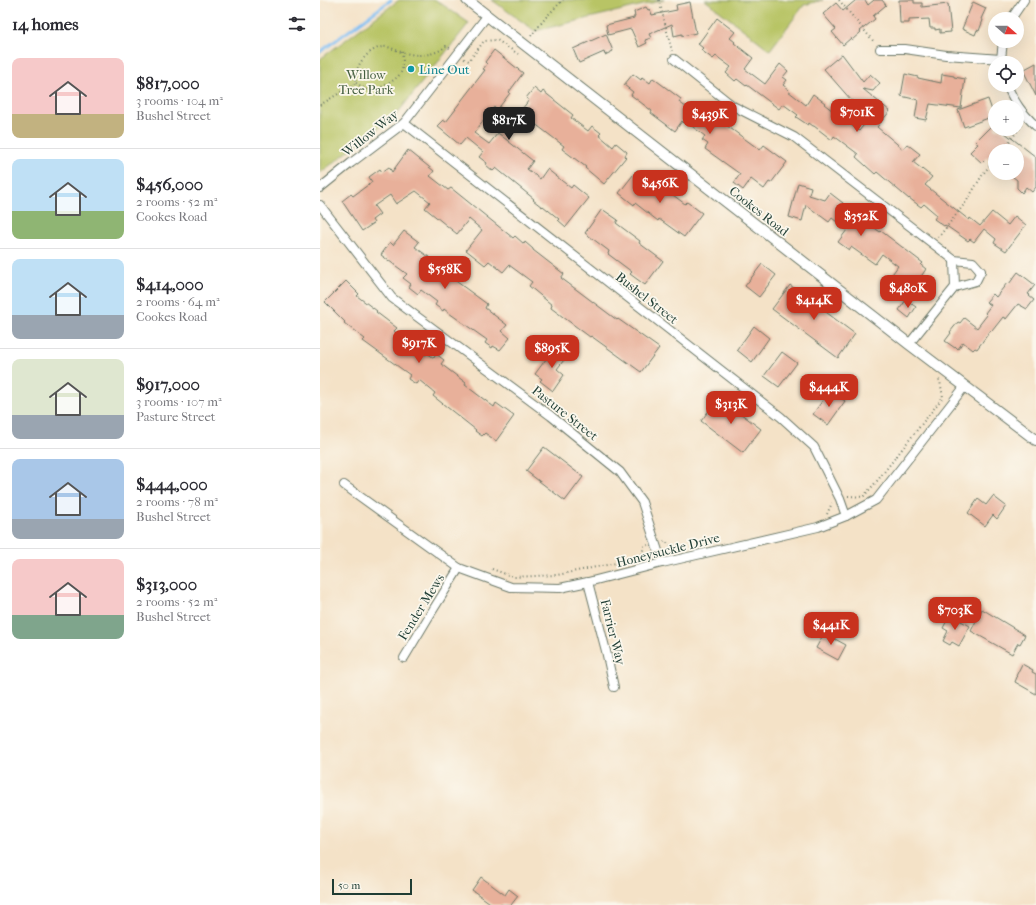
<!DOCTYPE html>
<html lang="en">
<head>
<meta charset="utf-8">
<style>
	body { margin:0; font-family:"IM FELL French Canon",serif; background:#f7f7f7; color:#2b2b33; height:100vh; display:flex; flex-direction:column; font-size:15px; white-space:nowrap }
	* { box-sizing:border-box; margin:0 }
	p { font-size:13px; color:#7c7c81 }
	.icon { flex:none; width:22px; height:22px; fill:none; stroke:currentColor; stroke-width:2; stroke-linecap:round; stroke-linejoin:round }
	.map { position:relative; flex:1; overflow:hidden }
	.details { display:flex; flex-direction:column; background:#fff; width:320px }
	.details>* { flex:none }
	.needle { width:26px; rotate:110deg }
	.fabs { position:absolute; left:668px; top:12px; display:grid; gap:8px }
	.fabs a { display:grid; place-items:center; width:36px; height:36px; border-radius:50%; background:#fff; box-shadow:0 4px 16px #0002; font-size:20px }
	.scale { position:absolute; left:12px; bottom:10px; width:80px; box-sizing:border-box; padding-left:4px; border:2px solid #1f3d34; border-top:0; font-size:11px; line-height:14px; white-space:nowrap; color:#1f3d34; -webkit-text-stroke:3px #fbf7ec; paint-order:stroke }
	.price { position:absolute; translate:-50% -34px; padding:0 9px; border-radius:8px; background:#c8321e; color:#fff; font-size:13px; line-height:26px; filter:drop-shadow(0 1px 2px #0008) }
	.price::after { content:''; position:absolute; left:50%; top:24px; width:12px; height:9px; margin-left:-6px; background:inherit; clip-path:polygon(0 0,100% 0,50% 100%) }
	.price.selected { background:#222; color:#fff }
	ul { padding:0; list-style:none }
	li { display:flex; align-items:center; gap:12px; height:100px; padding:0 12px }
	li+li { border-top:1px solid #e1e1e2 }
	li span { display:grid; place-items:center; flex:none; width:112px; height:80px; border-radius:8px; color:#555 }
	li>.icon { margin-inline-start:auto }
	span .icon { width:48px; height:48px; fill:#fffc; stroke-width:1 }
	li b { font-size:17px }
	h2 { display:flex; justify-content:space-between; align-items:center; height:48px; padding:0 12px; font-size:17px }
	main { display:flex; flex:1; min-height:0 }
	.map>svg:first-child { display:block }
</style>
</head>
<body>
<main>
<section class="details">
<h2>14 homes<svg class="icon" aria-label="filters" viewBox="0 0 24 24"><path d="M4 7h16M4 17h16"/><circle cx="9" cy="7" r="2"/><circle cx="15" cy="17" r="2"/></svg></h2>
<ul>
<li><span style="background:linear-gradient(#f6c9c9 70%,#c2b280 0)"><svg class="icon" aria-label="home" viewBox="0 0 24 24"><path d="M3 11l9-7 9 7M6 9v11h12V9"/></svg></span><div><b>$817,000</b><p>3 rooms · 104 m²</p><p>Bushel Street</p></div></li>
<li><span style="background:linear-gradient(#bfe0f5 65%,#8fb573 0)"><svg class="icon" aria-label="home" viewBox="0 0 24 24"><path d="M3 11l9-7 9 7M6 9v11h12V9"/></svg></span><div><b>$456,000</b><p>2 rooms · 52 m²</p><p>Cookes Road</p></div></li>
<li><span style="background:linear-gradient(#bfe0f5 70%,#9aa5b1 0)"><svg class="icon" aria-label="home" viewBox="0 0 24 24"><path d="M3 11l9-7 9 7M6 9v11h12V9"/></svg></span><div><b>$414,000</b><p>2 rooms · 64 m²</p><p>Cookes Road</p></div></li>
<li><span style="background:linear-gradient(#dfe7d0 70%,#9aa5b1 0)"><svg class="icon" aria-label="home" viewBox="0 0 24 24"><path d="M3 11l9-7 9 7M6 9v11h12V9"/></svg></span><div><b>$917,000</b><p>3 rooms · 107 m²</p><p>Pasture Street</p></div></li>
<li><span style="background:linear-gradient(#a9c7e8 75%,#9aa5b1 0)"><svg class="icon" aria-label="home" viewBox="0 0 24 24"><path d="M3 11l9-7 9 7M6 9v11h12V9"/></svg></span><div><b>$444,000</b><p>2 rooms · 78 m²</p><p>Bushel Street</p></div></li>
<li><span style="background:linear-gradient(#f6c9c9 70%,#7fa58c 0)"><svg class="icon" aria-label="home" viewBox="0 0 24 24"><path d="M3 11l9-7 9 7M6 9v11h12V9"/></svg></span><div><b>$313,000</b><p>2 rooms · 52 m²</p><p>Bushel Street</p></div></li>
</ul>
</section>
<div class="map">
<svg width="716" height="905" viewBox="0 0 716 905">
	<rect width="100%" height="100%" fill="#fbf7ec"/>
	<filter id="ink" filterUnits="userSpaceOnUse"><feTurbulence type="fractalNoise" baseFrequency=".025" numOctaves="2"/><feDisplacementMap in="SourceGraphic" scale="8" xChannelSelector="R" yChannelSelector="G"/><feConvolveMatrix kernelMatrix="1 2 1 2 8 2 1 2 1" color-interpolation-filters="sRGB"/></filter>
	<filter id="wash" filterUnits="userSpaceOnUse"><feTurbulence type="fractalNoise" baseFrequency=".012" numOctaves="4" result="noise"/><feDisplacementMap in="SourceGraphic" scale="16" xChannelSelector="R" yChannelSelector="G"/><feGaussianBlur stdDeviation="0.9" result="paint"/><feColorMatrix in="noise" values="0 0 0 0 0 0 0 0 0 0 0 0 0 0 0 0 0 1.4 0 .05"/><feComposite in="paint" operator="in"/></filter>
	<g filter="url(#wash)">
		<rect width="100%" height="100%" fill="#f4e2c7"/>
		<g fill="#b8c465" stroke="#6c804c">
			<path d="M79,0h37l33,23 -73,92 -76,58v-114z"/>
			<path d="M172,0h172l-129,31z"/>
			<path d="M385,0h118l-19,5 -34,45z"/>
		</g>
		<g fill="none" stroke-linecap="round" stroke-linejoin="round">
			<path stroke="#7fbef3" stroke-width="3" d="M0,52l71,-52"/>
		</g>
		<g id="blocks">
			<g fill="#e8b09a">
				<path d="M536,0h9l3,5 6,-5h8l4,5 -13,11 2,3 -15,12 1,1 -9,8 -1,-2 -8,7 -11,-13 4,-3 -13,-15 13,-11 7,8z"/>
				<path d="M579,0h15v3h8v4l26,-3 3,28 -11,1v-4l-5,1v-2h-5l-1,-9 -20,1v3h-9z"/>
				<path d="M370,2l6,31 -14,3v-2l-8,2 -2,-12 -23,10 2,4 -6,2 2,3 -8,4 -8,-18 -23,6 -2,-10 28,-7v-2h1l-1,-4 12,-5 2,3 2,-1 2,6 25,-5 -1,-5z"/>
				<path d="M653,2l13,6 -5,11 2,1 -4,11 -2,-1 -2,5 -13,-6z"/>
				<path d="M397,18l18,14 -5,6 5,4 -1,1 19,15 -8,11 20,15 15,-20 8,7 -5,6 4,3 -4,5 6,5 -1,1 18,14 7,-11 12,9 -1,1 35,27 12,-15 -19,-15 -28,-32 18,-15 21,28 7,-8 10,9 -7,8 -10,-2 27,22 -13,16 26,22 4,-5 13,10 -7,8 19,15 -7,8 44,35 1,-2 10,8 12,-14 16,13 7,-9 11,9 -20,26 -12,-8 2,-4 -12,-10 -10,13 -4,-3 -2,2 -23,-16 -1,1 -10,-7 3,-4 -13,-11 -3,3 -12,-9v1l-32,-27 -2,2 -19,-17 2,-3 -24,-18 -2,4 -18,-14h-1l-4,-3 -1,2 -12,-8 2,-2 -15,-11 -4,5 -32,-24 -1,1 -9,-7 -2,2 -9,-8 5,-6 -15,-11 -3,3 -12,-9 2,-2 -5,-4z"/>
				<path d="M286,34l7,17 -8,4 -1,-3 -25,11 -6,-14z"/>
				<path d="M174,50l29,23 -14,19 1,1 -13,17 -3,-3 -20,26 15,11 9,-11 35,28 -6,8 13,10 7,-10 24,19 2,-3 16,13 -23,29 -8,-7 1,-1 -16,-13 -1,1 -9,-7 1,-1 -38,-31 -3,3 -7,-6 1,-2 -8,-6 4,-5 -17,-14 -6,7 -23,-19 6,-6 3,2 10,-13h-1l30,-39 -2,-1 4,-5 -2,-2z"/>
				<path d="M716,63v33l-13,-26z"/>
				<path d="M313,74l8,6 1,-3 8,6 3,-5 28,21 -2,3 8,6 -1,2 15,11 2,-3 4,3 2,-3 7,6 3,-4 41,30 4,-5 23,17 -16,21 -2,-1 -5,7 -13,-10 -8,11 -9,-7 6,-9 -35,-25 3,-5 -6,-4 3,-4 -20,-15 -1,2 -2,-2 -7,10 -24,-18 1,-2 -21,-16 2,-3 -9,-7z"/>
				<path d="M585,74l13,3v1l23,5 1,-9 12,2v1l11,2 -4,29 -31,-4 -4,16 -11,-2 3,-18 -17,-4z"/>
				<path d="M214,88l7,6 2,-3 30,24 -2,3 17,13 4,-5 9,7 -2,2 14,12 3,-4 11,9 -2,4 1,1 -22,27 -19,-16 1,-1 -24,-18 2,-3 -30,-23 -7,-6 -5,6 -6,-6 13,-17 -3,-2z"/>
				<path d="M668,99l6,17 -30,11 -6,-17z"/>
				<path d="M675,122v7h5l36,28v30l-4,5 -6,-5 -4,6 -5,-5v-8l-9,-7h9v-22h-22v3l-5,5 -2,-2 -6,6 -12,-11 8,-8 -3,-2z"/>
				<path d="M88,150l26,21 -4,5 18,14 3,-2 62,50 2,-2 9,8 1,-2 8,7v1l31,24 -3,4 56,42 1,-1 41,29 -18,24 -50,-36 -1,1 -39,-29 1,-3 -23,-19 3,-4 -23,-17 -6,7 -14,-11 -4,4 -19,-15 16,-20 -13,-11 -12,15 -32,-26 5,-6 -14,-11 -20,13 -6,-9 -16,11 6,8 -8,6 2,3 -12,8 -20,-30 9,-7 2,2 19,-14 -3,-5 11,-8 2,3 7,-5 3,5z"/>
				<path d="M317,170l23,17 1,-1 24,18 2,-2 15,11 -18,24 -25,-18 -1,2 -23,-18 -1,2 -15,-12z"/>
				<path d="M478,183l13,4 -2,8 16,5 5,-7 13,10 -2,3 15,12 2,-3 22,17 1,-1 42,32 -2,2 5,4 -10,15 -6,-4 -11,15 -14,-11 13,-18 -16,-12 -7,10 -24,-17 -2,3 -11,-8 9,-12 -15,-12 -3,4 -23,-17 -4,16 -13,-4z"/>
				<path d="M282,209l16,11 -2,3 24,18 -1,2 24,18 -18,24 -15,-11 2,-2 -24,-18 1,-3 -24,-18z"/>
				<path d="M84,231l15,11 -4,5 25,18 -2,3 49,36 -2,4 22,17 -5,6 8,7 -10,12 -7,-4 -1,2 -7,-5 2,-3 -38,-27 -5,-4 -1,2 -8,-6 2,-3 -16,-12 -3,4 -9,-7 2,-3 -8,-6 4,-4 -26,-19 9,-13 3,3z"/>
				<path d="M442,264l14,11 -17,22 -14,-11z"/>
				<path d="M698,272l17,13 -7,9 2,1 -1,1 5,4 -7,9 -9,-5 -12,15 -3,-2 -11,14 -1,-1 -14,19 -2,-1 -2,2 -10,-8 -5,7 -2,-2 -1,1 -10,-7 6,-8 -1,-1 8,-10 2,1 4,-5 13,10 10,-13 -2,-2 6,-8 -5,-3 7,-8 3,3 11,-14 2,1z"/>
				<path d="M26,281l13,13 -2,2 20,15 -1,1 21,16 -3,3 32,24 1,-2 7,5 2,-4 8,6 -3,4 25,19 -1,2 29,22 2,-4 18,13 -18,25 -11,-8 -3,3 -7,-5 1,-1 -43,-34 2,-3 -16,-13 -3,4 -8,-5 2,-4 -47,-34 2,-2 -21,-16 1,-1 -20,-20z"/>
				<path d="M470,285l65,49 -17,24 -66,-49z"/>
				<path d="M586,300l10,7 -7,11 -10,-8z"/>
				<path d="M434,326l15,12 -17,24 -15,-12z"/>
				<path d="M235,347l12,9 -10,13 7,6 -11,16 -13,-10 2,-2 -7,-5z"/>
				<path d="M462,352l15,11 -18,24 -15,-11z"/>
				<path d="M510,390l15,11 -17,24 -15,-11z"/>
				<path d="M399,397l42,32 -18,24 -42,-32z"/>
				<path d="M224,447l39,30 -18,24 -39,-30z"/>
				<path d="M673,496l13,10 -9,13 -4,-4 -8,11 -17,-13 10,-14 8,6z"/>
				<path d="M662,609l43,26 -5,9 -2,-1 -6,11 -41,-23z"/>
				<path d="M630,615l20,11 -11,20 -7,-4 -2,3 -7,-4 5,-10 -5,-3z"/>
				<path d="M504,633l22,12 -8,15 -22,-12z"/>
				<path d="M702,664l11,6 -1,2 4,2v20l-21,-12 2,-5 -1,-1z"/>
				<path d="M161,877l24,18 4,-6 9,7 -7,9h-18l-21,-15z"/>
			</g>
		</g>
	</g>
	<g filter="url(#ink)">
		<use href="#blocks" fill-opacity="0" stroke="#6a7767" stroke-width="1"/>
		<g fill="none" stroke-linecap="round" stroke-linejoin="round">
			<defs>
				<g id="minor">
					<path d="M691,19l13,-19"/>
					<path d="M560,49h25l41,6 55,4"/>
					<path d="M354,59l59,47 61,31 160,123 19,2 8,9 -5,10 -21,6 -46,57"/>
					<path d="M682,63l-1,-4 2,-18"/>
					<path d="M687,85c7,17 15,28 29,41"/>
					<path d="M84,123l377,294 33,30 26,52 6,17"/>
					<path d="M0,188l31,-25 53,-40 83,-107"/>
					<path d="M0,205l72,93 159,118 69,56 22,30 20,61"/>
					<path d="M634,260l1,27"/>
					<path d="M24,485l115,83 52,19 49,1 28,-6 74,-19 156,-36 28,-11 30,-16 89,-114"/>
					<path d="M268,582l18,69 8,36"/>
					<path d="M84,658l24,-40 31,-50"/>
				</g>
				<path id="tertiary" d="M147,0l442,344 127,96"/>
			</defs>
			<use href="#minor" stroke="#6a7767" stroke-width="10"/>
			<use href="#tertiary" stroke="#6a7767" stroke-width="12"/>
			<g stroke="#6a7767" stroke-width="2" stroke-dasharray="1 3" stroke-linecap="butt">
				<path d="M339,0l13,51"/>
				<path d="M519,0l35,42"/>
				<path d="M211,36l16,-20 16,-16"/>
				<path d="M82,52c1,7 2,16 -2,22 -5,7 -22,16 -30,16 -5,0 -10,-5 -14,-7 0,-4 0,-9 1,-13 3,-10 15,-23 27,-23 6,-1 12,4 18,5 14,5 33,4 44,-6l5,3"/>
				<path d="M144,59l5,2 15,-20 13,-1 21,14"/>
				<path d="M0,105l36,-22"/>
				<path d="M682,151l20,-26"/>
				<path d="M618,238l28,-36 17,-28 12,-15"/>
				<path d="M528,496l15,1 14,-16 66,-84 -3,-16 -1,-1"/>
				<path d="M507,514l5,-11"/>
				<path d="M344,542l1,-1 11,10"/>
				<path d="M172,569l22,8 43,-2 84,-17 3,-12 4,-1"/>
			</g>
			<use href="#minor" stroke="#fff" stroke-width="8"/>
			<use href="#tertiary" stroke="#fff" stroke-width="10"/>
		</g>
	</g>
	<circle fill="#0f9aa8" stroke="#fbf7ec" stroke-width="1.5" cx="91" cy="69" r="4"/>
	<g text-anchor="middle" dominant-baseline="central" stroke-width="3.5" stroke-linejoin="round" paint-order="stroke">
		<g font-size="13" fill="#0d838f" stroke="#fbf7ec" text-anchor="start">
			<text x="99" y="69">Line Out</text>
		</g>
		<g font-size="13" fill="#455f40" stroke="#fbf7ec">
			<text x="46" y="74">Willow<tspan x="46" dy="15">Tree Park</tspan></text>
		</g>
		<g font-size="13" fill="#1f3d34" stroke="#fbf7ec">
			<text transform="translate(50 133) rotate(-38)">Willow Way</text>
			<text transform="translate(439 211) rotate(38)">Cookes Road</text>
			<text transform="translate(327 298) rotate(38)">Bushel Street</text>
			<text transform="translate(245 413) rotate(38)">Pasture Street</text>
			<text transform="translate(348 550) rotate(-14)">Honeysuckle Drive</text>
			<text transform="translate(101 607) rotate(-58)">Fender Mews</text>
			<text transform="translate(293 632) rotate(76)">Farrier Way</text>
		</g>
	</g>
</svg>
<div class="fabs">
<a><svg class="needle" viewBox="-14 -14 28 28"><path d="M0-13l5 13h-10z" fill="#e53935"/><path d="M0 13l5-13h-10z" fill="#7c7c81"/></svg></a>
<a><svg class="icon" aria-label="locate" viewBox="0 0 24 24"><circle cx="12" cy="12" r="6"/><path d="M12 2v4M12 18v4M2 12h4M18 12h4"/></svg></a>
<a>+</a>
<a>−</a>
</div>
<div class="scale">50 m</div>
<b class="price" style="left:537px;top:133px">$701K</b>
<b class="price" style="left:390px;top:135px">$439K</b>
<b class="price selected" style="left:189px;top:141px">$817K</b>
<b class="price" style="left:340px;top:204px">$456K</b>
<b class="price" style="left:541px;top:237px">$352K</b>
<b class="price" style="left:125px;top:290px">$558K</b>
<b class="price" style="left:588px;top:309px">$480K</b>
<b class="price" style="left:494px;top:321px">$414K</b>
<b class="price" style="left:99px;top:364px">$917K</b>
<b class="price" style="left:232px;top:369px">$895K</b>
<b class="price" style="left:509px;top:408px">$444K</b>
<b class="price" style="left:411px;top:425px">$313K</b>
<b class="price" style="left:635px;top:631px">$703K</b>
<b class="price" style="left:511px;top:646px">$441K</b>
</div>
</main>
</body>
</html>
